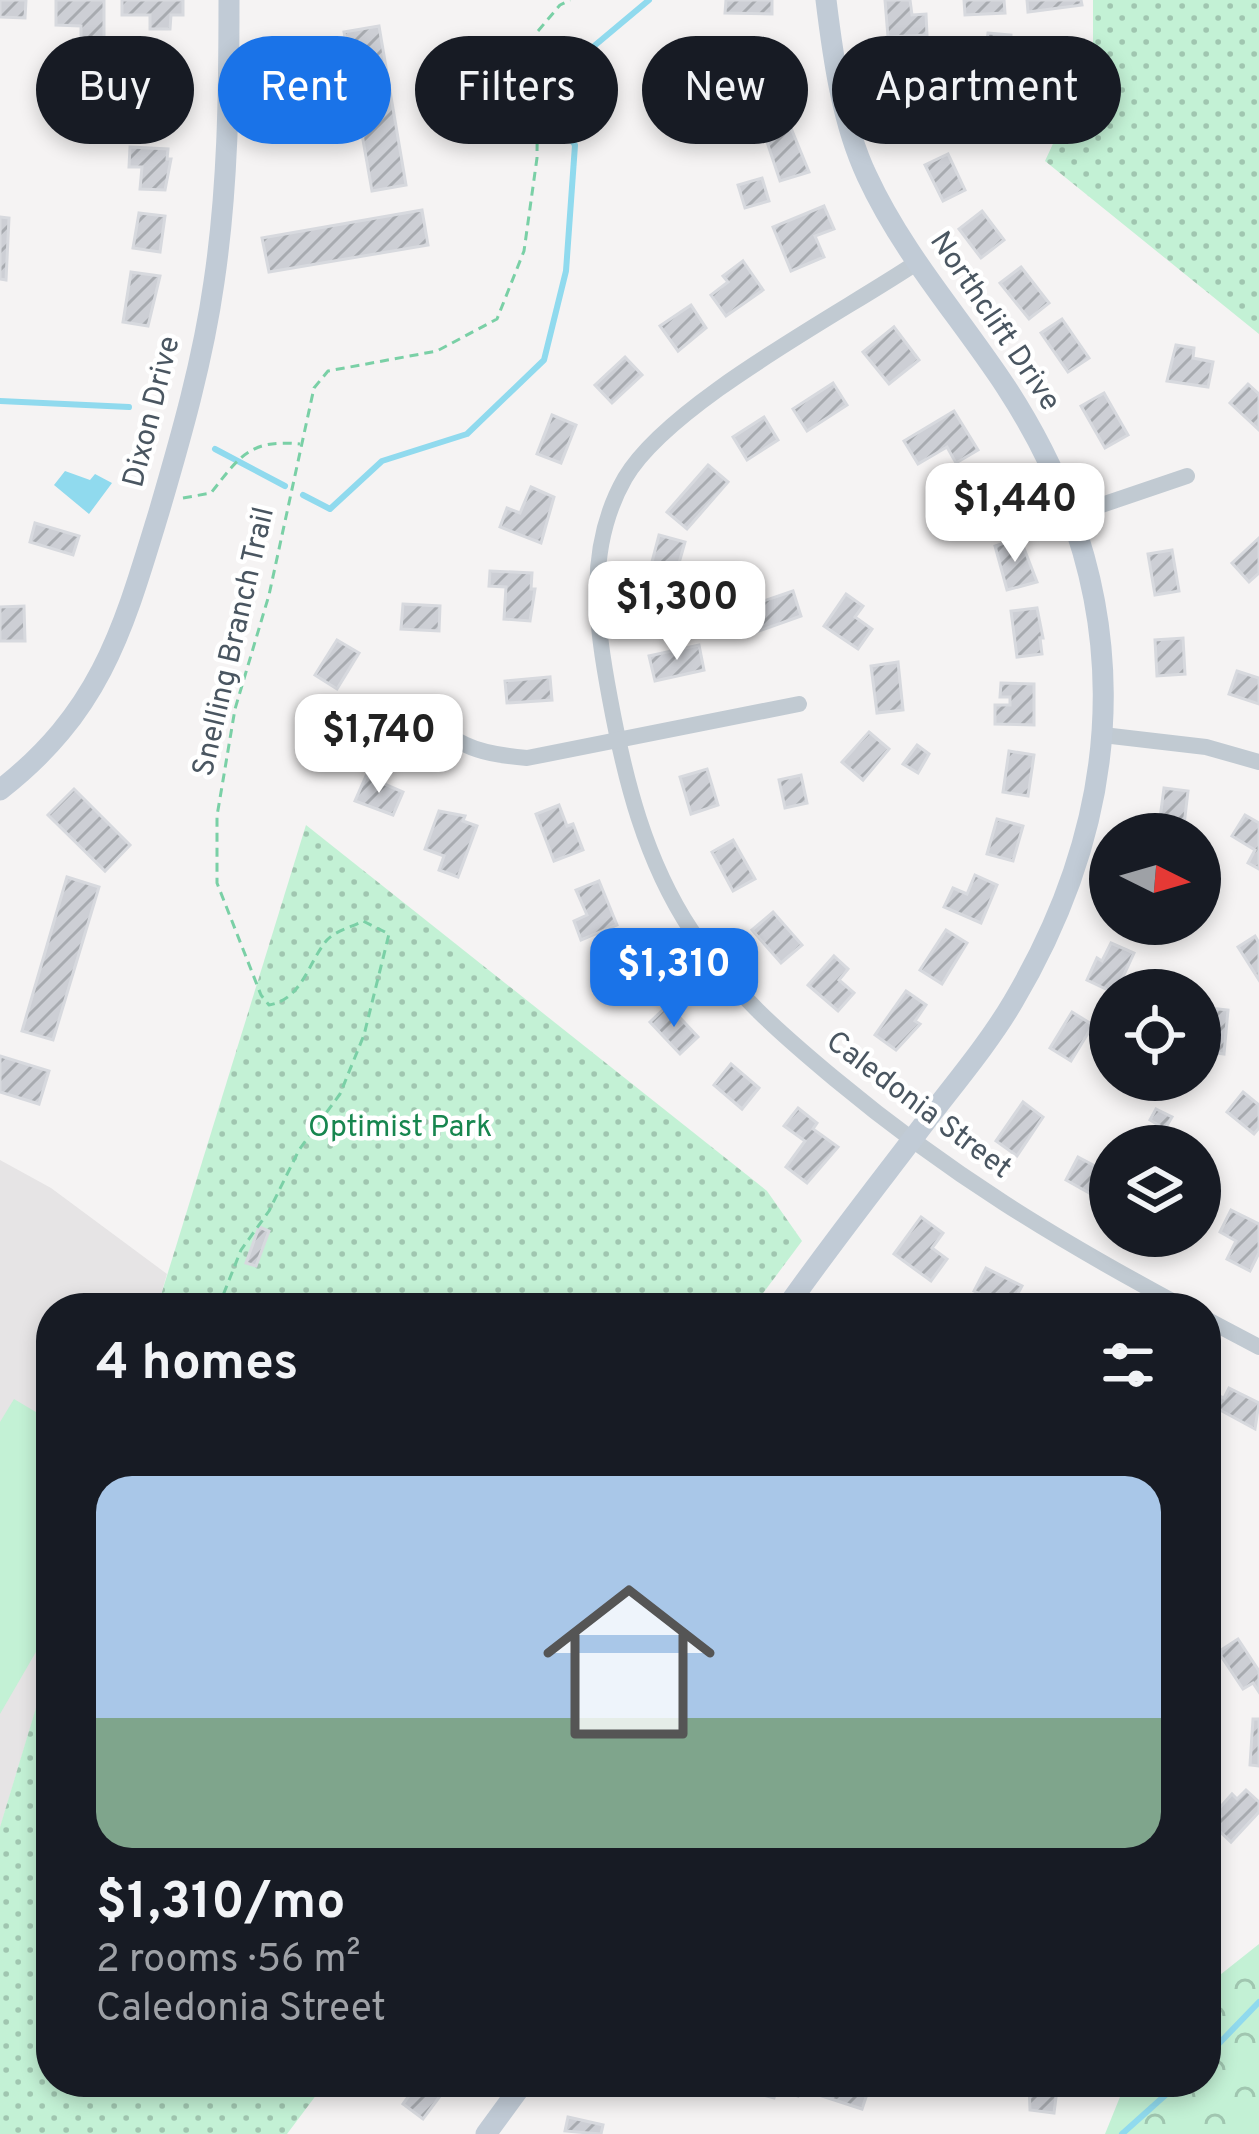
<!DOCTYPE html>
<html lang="en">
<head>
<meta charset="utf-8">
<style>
	body { margin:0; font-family:Overpass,sans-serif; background:#242831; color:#f1f3f6; height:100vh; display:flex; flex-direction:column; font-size:45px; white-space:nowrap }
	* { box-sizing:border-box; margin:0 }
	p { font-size:39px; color:#9ea1a6 }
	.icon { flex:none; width:66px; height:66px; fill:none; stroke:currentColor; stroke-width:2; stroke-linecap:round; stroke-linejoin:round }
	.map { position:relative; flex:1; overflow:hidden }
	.side { position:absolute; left:36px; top:1293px; width:1185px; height:804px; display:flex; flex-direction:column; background:#171b24; border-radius:48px; box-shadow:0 6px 18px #0003 }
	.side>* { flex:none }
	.guide { position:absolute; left:36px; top:36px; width:1188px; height:108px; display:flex; gap:24px }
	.needle { width:78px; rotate:95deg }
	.tools { position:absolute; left:1089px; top:813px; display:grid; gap:24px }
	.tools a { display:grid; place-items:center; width:132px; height:132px; border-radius:50%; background:#171b24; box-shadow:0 6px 18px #0003; font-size:60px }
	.price { position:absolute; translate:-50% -102px; padding:0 27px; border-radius:24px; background:#fff; color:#222; font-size:39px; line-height:78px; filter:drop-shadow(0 3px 6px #0008) }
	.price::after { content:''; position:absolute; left:50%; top:72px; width:36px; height:27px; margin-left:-18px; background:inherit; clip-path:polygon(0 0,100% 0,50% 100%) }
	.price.selected { background:#1a73e8; color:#fff }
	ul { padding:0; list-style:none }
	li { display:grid; align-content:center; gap:24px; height:636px; padding:0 60px }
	li span { display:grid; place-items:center; height:372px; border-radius:36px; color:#555 }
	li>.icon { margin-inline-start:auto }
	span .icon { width:216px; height:216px; fill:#fffc; stroke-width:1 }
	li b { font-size:51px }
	h2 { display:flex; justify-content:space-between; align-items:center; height:144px; padding:0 60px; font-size:51px }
	.pill { padding:0 42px; border-radius:54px; background:#171b24; box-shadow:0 6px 18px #0003; font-size:42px; line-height:108px }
	.pill.selected { background:#1a73e8; color:#fff }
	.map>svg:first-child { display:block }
</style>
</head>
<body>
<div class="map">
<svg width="1259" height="2134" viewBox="0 0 1259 2134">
	<defs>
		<pattern id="forest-crowns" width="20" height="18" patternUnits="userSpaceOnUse" patternTransform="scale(3)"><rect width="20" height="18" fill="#c3f1d5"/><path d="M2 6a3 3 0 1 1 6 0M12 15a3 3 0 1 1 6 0" fill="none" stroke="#a0c6b0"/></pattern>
		<pattern id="park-dots" width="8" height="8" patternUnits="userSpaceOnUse" patternTransform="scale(3)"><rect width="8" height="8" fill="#c3f1d5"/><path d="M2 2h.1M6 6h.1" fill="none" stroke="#a0c6b0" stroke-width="1.8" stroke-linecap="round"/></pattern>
		<pattern id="building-hatch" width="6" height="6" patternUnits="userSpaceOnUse" patternTransform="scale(3)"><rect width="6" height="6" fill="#cdcfd5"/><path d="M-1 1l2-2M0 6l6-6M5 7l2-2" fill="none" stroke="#a8abb0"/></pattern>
	</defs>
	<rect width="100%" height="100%" fill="#f5f3f3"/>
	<path fill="#e6e4e5" d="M0,1160l51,28 116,86 -10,34h-106v351l-51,169z"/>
	<path fill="#c3f1d5" d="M14,1399l37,22v205l-51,88v-292z"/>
	<path fill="url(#forest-crowns)" d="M1259,1944v190h-154l21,-52h80v-96z"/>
	<g fill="url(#park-dots)">
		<path d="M1093,0h166v334l-214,-173 48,-104z"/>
		<path d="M306,825l461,366 35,50 -50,67h-595z"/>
		<path d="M51,1658v424h275l-39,52h-287v-307z"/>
	</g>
	<path fill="#90daee" d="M65,471l25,9 5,-6 17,9 -23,31 -35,-29z"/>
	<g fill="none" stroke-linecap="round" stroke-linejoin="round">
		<g stroke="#90daee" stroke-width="6">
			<path d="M0,401l129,6"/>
			<path d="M215,449l70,37"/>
			<path d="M303,495l27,14 52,-48 85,-27 77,-74 22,-89 9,-126 -25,-32 25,-51 74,-62"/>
			<path d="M1206,2057l53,-55"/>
			<path d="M1122,2134l58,-52"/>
		</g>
	</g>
	<g fill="url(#building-hatch)" stroke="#d7d9de" stroke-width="3">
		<path d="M0,0h26l-1,18 -25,-1z"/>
		<path d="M56,0h48v40h-23v-14l-25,-1z"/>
		<path d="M122,0h61v15h-12l-1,14h-20v-14h-28z"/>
		<path d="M726,0h46v14l-47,-1z"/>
		<path d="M885,0h25l2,15 14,-1 1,21 -39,2z"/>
		<path d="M964,0h40l1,13 -40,2z"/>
		<path d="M1027,0h54l1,5 -54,7z"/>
		<path d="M379,26l27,159 -34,6 -28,-159z"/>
		<path d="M988,33l23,2 -2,25 -24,-3z"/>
		<path d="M774,53l11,39 -41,6 -4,-18 13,-3 -4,-19z"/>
		<path d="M145,75l28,1 -2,49 -28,-1z"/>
		<path d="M923,82l11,39 -23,7 -12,-38z"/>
		<path d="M791,128l18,44 -29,9 -15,-45z"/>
		<path d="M130,147l38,2 -1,10h4l-6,31 -25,-1 2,-22h-13z"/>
		<path d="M948,154l17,36 -22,11 -18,-36z"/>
		<path d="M762,178l7,23 -24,7 -7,-23z"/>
		<path d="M824,206l10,23 -19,7 9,21 -33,14 -18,-44z"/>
		<path d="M422,210l6,35 -159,27 -7,-34z"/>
		<path d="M982,211l22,29 -23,18 -22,-29z"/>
		<path d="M139,213l26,3 -5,36 -27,-4z"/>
		<path d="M0,217l9,1 -3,62 -6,-1z"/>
		<path d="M743,261l20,29 -37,26 -15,-21 17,-13 -5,-6z"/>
		<path d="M1021,267l28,36 -20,16 -29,-36z"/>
		<path d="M131,272l29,4 -12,50 -25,-4z"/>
		<path d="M691,305l15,23 -28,23 -18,-25z"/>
		<path d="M1062,319l27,39 -21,14 -27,-39z"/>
		<path d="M894,327l25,33 -30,24 -26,-32z"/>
		<path d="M1176,345l18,3 -1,10 20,4 -5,25 -41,-6z"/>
		<path d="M625,357l17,18 -30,28 -17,-18z"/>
		<path d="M833,383l14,22 -40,26 -14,-22z"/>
		<path d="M1248,384l11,10v36l-29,-27z"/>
		<path d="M1104,393l24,42 -23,13 -24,-42z"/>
		<path d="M954,411l24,39 -22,13 -9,-16 -29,17 -14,-23z"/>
		<path d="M552,415l24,10 -15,38 -24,-9z"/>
		<path d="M764,417l14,23 -31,20 -14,-23z"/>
		<path d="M708,465l20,17 -41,47 -20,-17z"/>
		<path d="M993,478l15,33 -23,11 -16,-33z"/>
		<path d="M531,487l23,10 -13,46 -41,-16 7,-19 13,5z"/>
		<path d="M35,523l44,13 -6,19 -43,-13z"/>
		<path d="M659,535l26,7 -13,46 -25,-7z"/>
		<path d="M1020,538l17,44 -30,8 -12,-44z"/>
		<path d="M1259,538v35l-10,9 -17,-19z"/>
		<path d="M1172,550l7,41 -24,4 -7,-41z"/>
		<path d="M490,571l42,2 -1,16h4l-5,32 -26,-2 2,-32 -17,-1z"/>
		<path d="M793,591l8,25 -56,20 -8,-26z"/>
		<path d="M846,594l17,12 -8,11 17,12 -14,20 -34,-23z"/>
		<path d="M403,604l37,2 -1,25 -38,-2z"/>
		<path d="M24,606l1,35h-25v-34z"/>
		<path d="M1037,608l6,30h-3l2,16 -25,3 -6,-46z"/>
		<path d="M1183,638l2,36 -28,2 -2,-36z"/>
		<path d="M337,640l22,13 -22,36 -22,-14z"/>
		<path d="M699,645l5,25 -49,11 -6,-25z"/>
		<path d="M898,662l5,48 -26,3 -6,-47z"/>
		<path d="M1237,671l22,7v26l-30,-10z"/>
		<path d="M550,677l2,23 -45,3 -2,-22z"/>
		<path d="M1001,683l33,1v41l-39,-1v-19h15v-8h-10z"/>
		<path d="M337,710l9,38 -24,6 -9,-38z"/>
		<path d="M869,732l20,17 -26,31 -21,-18z"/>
		<path d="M917,745l12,9 -11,19 -15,-9z"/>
		<path d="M1009,751l25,4 -6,41 -25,-4z"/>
		<path d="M707,769l11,36 -27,9 -11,-37z"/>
		<path d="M801,775l6,28 -22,5 -6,-28z"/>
		<path d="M366,776l37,16 -10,23 -38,-14z"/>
		<path d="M1164,788l24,3 -5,43h-36l1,-10 11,2z"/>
		<path d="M74,789l56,56 -25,26 -57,-56z"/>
		<path d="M559,805l8,21 6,-2 10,26 -29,11 -18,-47z"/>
		<path d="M439,811l26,5 -2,5 14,5 -19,51 -19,-7 5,-14 -19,-7z"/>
		<path d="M1245,815l14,8v46l-11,-6 7,-13 -23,-14z"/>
		<path d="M997,819l26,7 -10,35 -26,-7z"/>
		<path d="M733,840l22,39 -22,12 -21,-39z"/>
		<path d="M975,875l22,10 -16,38 -37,-16 9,-19 14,6z"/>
		<path d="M67,877l32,10 -46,153 -31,-9z"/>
		<path d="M599,881l18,44 -36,15 -7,-19 13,-6 -11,-25z"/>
		<path d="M773,912l29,33 -21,18 -29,-33z"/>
		<path d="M946,930l21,13 -25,41 -22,-14z"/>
		<path d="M1255,936l4,7v37l-21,-33z"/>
		<path d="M633,939l14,22 -17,10 12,19 -22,14 -25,-41z"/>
		<path d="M1111,943l23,10 -17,37 -7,1 -23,-11 10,-22 5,3z"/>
		<path d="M834,956l14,13 -9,11 15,13 -16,18 -30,-26z"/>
		<path d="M906,991l20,14 -11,16 5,3 -24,26 -21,-15z"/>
		<path d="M668,1005l30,32 -18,17 -30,-32z"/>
		<path d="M1200,1007l28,3 -4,44 -24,-3z"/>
		<path d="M1072,1012l21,13 -22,36 -21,-13z"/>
		<path d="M0,1056l49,15 -10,33 -39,-12z"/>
		<path d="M731,1064l28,24 -17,21 -28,-24z"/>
		<path d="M1243,1092l16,13v23l-5,6 -27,-22z"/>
		<path d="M1023,1102l20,15 -26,39 -21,-15z"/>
		<path d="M798,1108l19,15 -4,6 25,18 -31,36 -21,-16 19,-26 -21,-15z"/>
		<path d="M1156,1109l16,8 -7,12 -15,-9z"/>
		<path d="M1078,1157l32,17 -3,7 3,16 -9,-5 -3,6 -32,-18z"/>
		<path d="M1231,1210l28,14v29l-9,18 -23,-12 9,-18 -16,-9z"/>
		<path d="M921,1217l22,16 -11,15 15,11 -16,22 -37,-27z"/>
		<path d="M259,1227l10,4 -13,35 -10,-3z"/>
		<path d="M986,1268l36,18 -12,22 -36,-17z"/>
		<path d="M1229,1388l30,15 -4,26 -46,-25 6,-10 9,4z"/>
		<path d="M1238,1639l21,32v21l-6,-9 -10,6 -22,-33v-6z"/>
		<path d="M1253,1719h6v47l-9,-1z"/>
		<path d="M1246,1790l13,12v10l-28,30 -19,-18 8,-8 -4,-4 16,-18 5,5z"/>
		<path d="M410,2082l39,2 -26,35 -20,-15 13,-18z"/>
		<path d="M753,2082h49l-4,14 -21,-7 -3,9 -14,-4 3,-9z"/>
		<path d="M827,2082l43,3 -8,24 -40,-13z"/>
		<path d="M1029,2082h29l-4,31 -24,-3z"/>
		<path d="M568,2117l35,8 -2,9 -36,-3z"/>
	</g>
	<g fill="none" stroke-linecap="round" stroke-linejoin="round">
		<g stroke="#7ad0a6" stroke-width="3" stroke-dasharray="9 6" stroke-linecap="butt">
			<path d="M183,498l28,-5c29,-37 39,-54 89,-49"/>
			<path d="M218,1308l23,-58 28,-39 30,-61 41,-56 24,-59 25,-101 -26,-13c-11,6 -28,10 -36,19 -19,22 -24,59 -58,65l-8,-10 -44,-112v-67l18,-107 34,-114 45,-207 14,-17 109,-20 60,-32 27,-68 13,-93 1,-127 22,-26 10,-5"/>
		</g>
		<g stroke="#c1cad2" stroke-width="16">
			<path d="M916,263c-76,51 -247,140 -291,215 -40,70 -29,146 -15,221 15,81 35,161 81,231 39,60 90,104 144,149 114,95 221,160 350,229"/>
			<path d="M1072,515l115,-39"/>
			<path d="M414,707c44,37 54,46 113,51l272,-54"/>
			<path d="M1103,735l103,12 53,15"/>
			<path d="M1206,1319l53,28"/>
		</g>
		<g stroke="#c1cbd6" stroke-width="21">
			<path d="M0,790c101,-79 123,-160 159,-278 22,-75 44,-152 55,-230 14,-94 15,-188 15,-282"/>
			<path d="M786,1308c47,-67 98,-131 147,-196 27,-35 57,-71 80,-110 120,-203 123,-415 -7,-615 -46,-70 -103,-133 -139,-211 -25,-53 -34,-119 -41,-176"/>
			<path d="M486,2134l38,-52"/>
		</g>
	</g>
	<g text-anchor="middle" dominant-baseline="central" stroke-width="9" stroke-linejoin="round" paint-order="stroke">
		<g font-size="30" fill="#4a5661" stroke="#fff">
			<text transform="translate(994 322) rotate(56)">Northclift Drive</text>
			<text transform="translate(153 412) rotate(-76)">Dixon Drive</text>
			<text transform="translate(235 642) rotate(-77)">Snelling Branch Trail</text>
			<text transform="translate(918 1106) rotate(37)">Caledonia Street</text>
		</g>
		<g font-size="30" fill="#17864f" stroke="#fff">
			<text x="400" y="1128">Optimist Park</text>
		</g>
	</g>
</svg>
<div class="tools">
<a><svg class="needle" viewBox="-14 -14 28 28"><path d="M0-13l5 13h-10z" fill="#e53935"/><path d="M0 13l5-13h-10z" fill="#9ea1a6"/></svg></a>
<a><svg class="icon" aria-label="locate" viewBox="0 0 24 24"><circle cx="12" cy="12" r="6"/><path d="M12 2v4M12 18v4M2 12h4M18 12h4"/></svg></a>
<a><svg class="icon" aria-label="layers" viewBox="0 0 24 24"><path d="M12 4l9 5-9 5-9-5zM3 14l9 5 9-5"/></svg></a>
</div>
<b class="price" style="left:1015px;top:565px">$1,440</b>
<b class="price" style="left:677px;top:663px">$1,300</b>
<b class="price" style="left:379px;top:796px">$1,740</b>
<b class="price selected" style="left:674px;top:1030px">$1,310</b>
<div class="guide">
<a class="pill">Buy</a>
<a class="pill selected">Rent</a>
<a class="pill">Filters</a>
<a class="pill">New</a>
<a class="pill">Apartment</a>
</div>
<section class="side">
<h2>4 homes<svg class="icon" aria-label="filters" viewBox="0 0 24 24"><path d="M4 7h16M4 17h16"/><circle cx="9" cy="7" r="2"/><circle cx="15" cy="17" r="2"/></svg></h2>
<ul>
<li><span style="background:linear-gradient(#a9c7e8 65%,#7fa58c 0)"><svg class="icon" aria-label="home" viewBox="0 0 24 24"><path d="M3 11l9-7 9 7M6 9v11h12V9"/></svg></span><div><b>$1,310/mo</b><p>2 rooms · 56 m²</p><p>Caledonia Street</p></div></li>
</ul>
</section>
</div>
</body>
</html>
